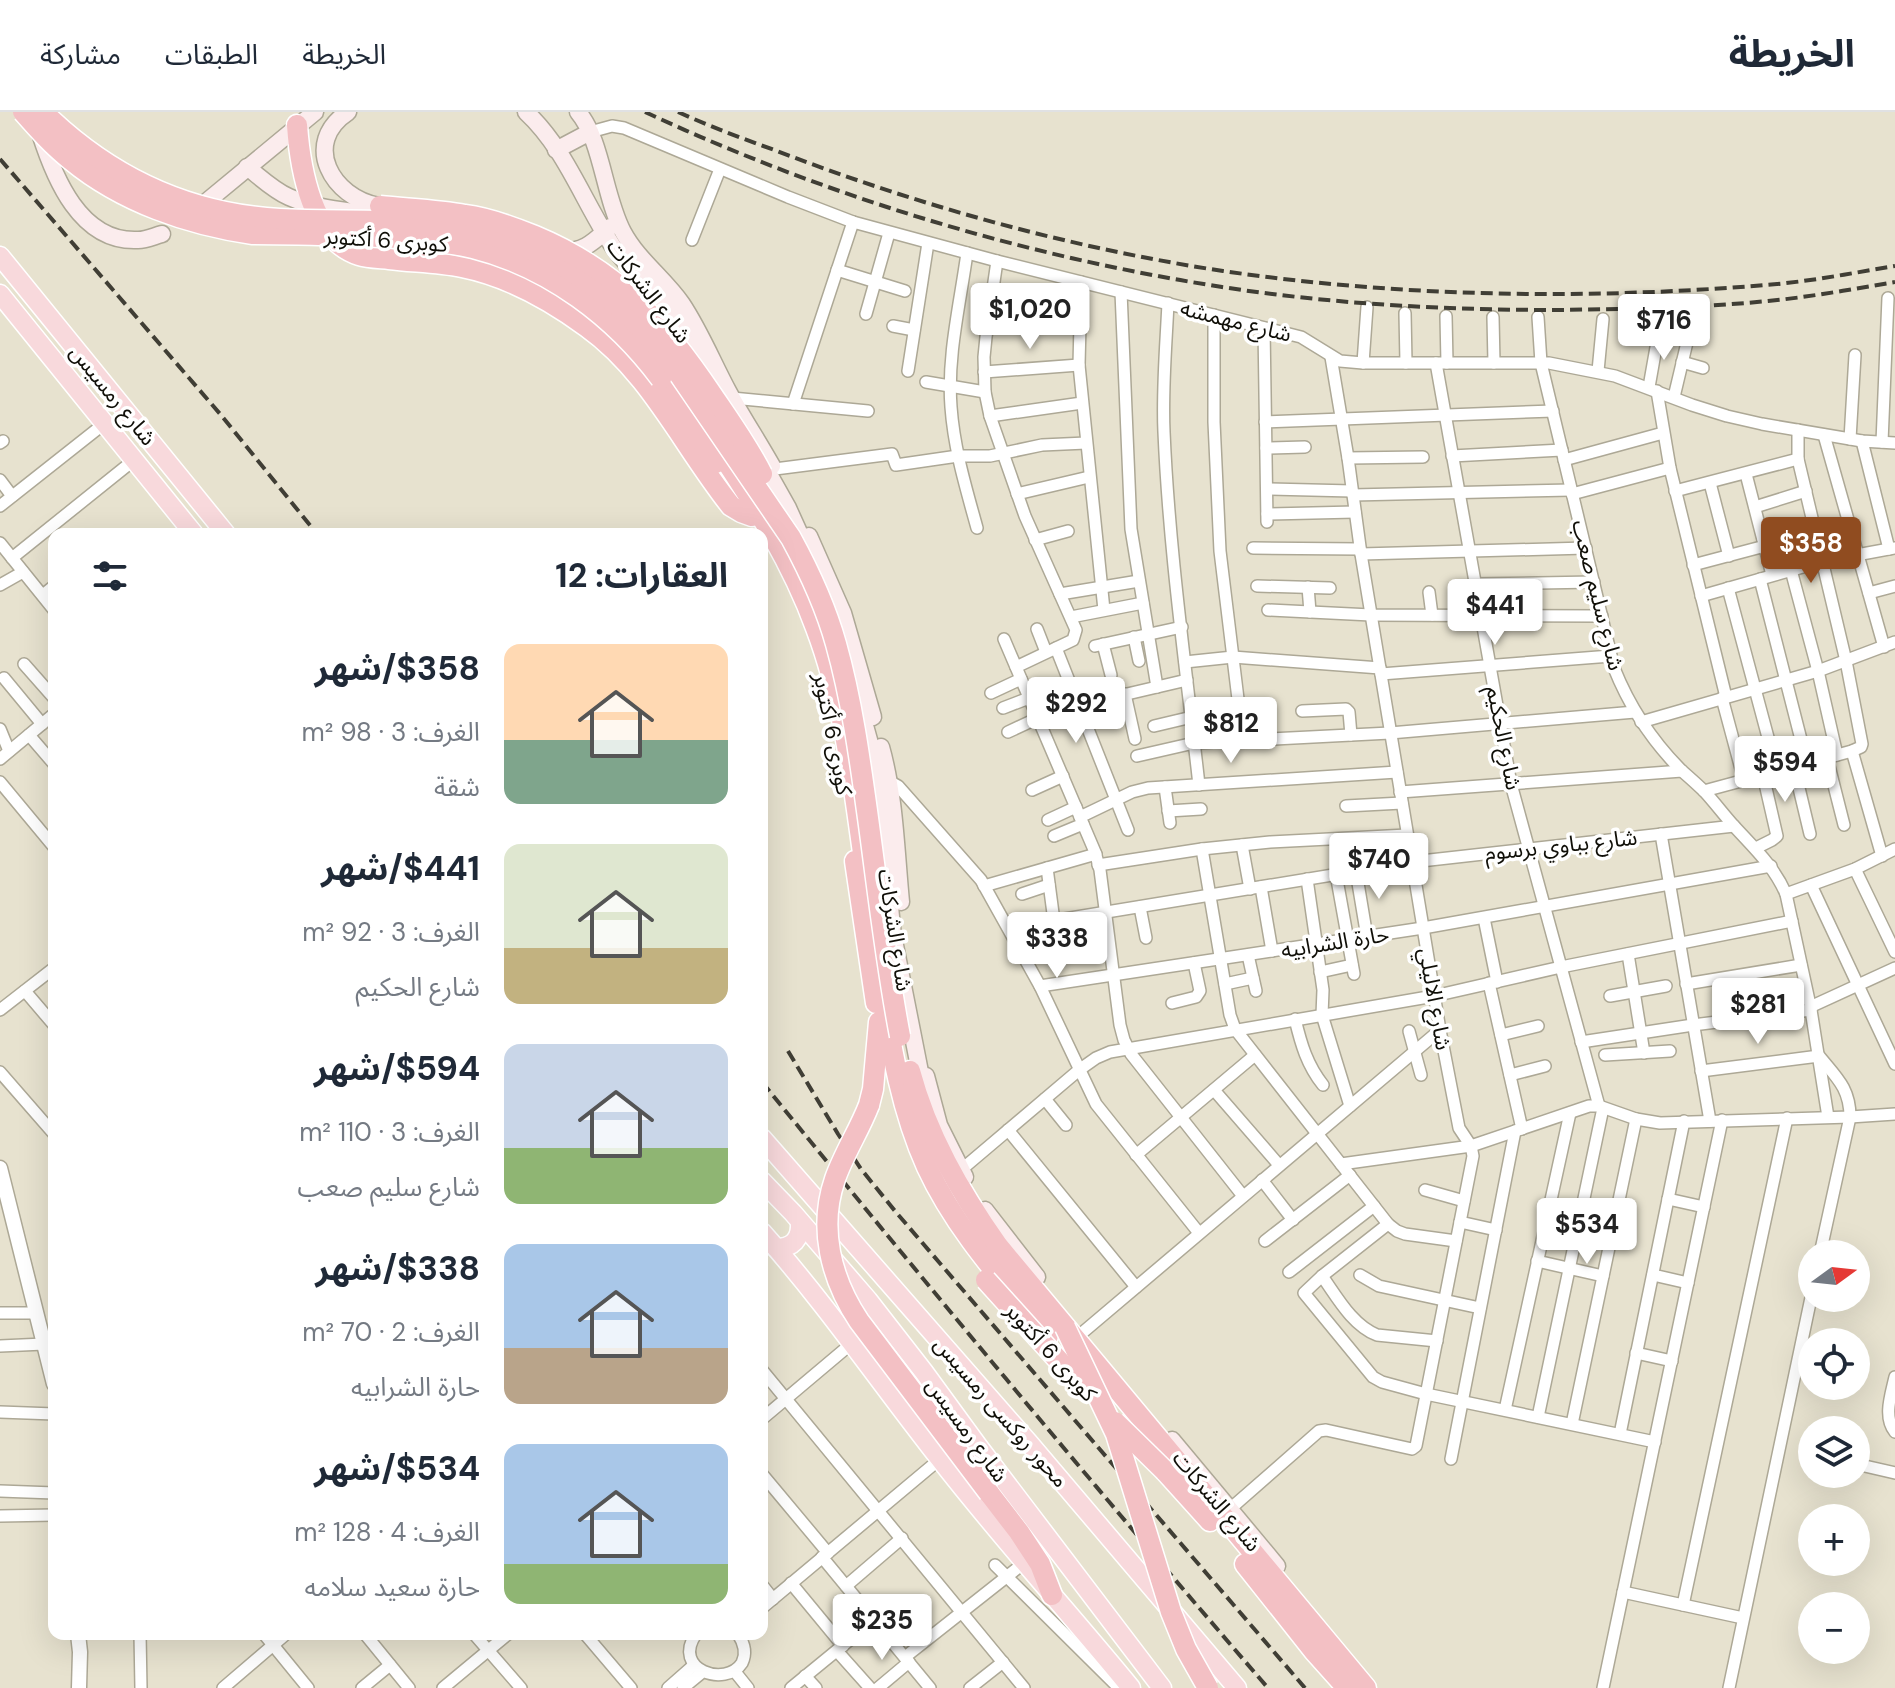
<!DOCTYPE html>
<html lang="ar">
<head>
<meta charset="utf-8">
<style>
	body { margin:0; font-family:"DM Sans","Noto Sans Arabic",sans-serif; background:#f2f2f3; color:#1f2937; direction:rtl; height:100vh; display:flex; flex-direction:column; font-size:30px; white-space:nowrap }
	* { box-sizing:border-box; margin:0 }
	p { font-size:26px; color:#747a83 }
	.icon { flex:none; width:44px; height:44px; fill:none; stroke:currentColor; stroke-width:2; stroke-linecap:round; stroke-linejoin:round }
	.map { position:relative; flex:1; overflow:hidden; direction:ltr }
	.drawer { position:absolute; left:48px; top:416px; width:720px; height:1112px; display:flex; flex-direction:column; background:#fff; border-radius:16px; box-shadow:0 8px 32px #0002; direction:rtl }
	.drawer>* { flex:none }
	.needle { width:52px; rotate:75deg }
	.controls { position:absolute; left:1798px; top:1128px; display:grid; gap:16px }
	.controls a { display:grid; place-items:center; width:72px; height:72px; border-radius:50%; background:#fff; box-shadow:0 8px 32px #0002; font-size:40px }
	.price { position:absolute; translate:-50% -68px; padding:0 18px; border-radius:8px; background:#fff; color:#222; font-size:26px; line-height:52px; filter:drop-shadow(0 2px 4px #0008) }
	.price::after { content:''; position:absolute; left:50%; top:48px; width:24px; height:18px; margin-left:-12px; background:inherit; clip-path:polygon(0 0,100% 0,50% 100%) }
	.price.active { background:#904c20; color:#fff }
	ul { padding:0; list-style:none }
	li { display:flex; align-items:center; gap:24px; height:200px; padding:0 40px }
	li span { display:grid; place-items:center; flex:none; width:224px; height:160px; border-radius:16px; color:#555 }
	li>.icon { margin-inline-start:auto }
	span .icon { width:96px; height:96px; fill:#fffc; stroke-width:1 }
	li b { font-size:34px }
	h2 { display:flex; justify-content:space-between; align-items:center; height:96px; padding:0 40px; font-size:34px }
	header { display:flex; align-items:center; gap:48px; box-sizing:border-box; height:112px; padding:0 40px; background:#fff; border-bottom:2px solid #e0e1e3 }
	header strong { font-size:38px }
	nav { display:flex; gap:44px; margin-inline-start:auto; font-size:28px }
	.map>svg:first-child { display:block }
</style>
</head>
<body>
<header>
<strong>الخريطة</strong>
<nav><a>الخريطة</a><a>الطبقات</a><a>مشاركة</a></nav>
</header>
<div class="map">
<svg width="1895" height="1576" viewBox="0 0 1895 1576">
	<rect width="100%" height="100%" fill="#e7e2cf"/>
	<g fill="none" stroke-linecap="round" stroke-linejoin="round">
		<defs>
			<g id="minor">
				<path d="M590,20l22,-6 12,2 164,69 65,25 144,39 304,76 39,24 23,2h186l66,13 77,29 35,11 35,8 100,17 33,2"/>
				<path d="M692,128l28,-71"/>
				<path d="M967,141c-7,51 -20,103 -16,154 3,42 15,81 26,121"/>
				<path d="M997,149l-11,76 -2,20 1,35 5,24 35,100 51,114 -3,10 -57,27"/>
				<path d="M837,158l68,21"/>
				<path d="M1081,170l-2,83 25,245"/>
				<path d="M1121,180l10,237 26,158"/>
				<path d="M1168,191c-2,43 -6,86 -4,129 5,118 22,236 35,353"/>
				<path d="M990,192l33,6"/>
				<path d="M1405,201l1,50"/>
				<path d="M866,202l23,-81"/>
				<path d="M1214,203v107l6,129 23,189"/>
				<path d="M1446,204l1,47"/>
				<path d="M1493,205l1,46"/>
				<path d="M1538,205l3,46 73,305c16,40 38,73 68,103 8,7 16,14 23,21 10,11 19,23 28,33 20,22 41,41 53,69l25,116 17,107"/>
				<path d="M893,214l21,4"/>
				<path d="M1264,216l3,194"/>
				<path d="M1682,250l21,6"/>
				<path d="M1363,251l4,-56"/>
				<path d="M1436,251l75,421 88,322"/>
				<path d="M908,259l20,-128"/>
				<path d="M1598,259l5,-52"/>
				<path d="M984,260l95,-7"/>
				<path d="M926,270l59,10"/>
				<path d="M1649,275l11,-62"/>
				<path d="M1657,279l13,77 56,229"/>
				<path d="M1674,285l15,-63"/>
				<path d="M732,286l136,13"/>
				<path d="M793,292l60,-182"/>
				<path d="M990,304l92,-13"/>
				<path d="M1265,310l288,-11"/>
				<path d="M1824,323l60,212"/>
				<path d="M1850,327l5,-84"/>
				<path d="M1862,329l27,108"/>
				<path d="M1882,330l6,-144"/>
				<path d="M0,331l3,-2"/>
				<path d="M1266,336l39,-1"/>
				<path d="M1452,344l110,-6"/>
				<path d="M1348,346l75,-1"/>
				<path d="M1564,348l99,-27"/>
				<path d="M775,357l117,-15 4,11 62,-9h32l52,-11 44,-2"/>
				<path d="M1746,362l26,101"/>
				<path d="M0,368l12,16"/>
				<path d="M1710,371l19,73"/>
				<path d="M1267,377l85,2"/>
				<path d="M1675,379l123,-32"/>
				<path d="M1017,382l72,-17"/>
				<path d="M1572,382l98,-26"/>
				<path d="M1353,383l218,-5"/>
				<path d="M0,394l105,-83"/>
				<path d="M1755,395l51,-16"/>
				<path d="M1267,402l88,-2"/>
				<path d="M1763,427l52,-15"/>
				<path d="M1035,428l33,-9"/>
				<path d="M0,431l54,67"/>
				<path d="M1253,436l107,1"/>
				<path d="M1361,442l225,-6"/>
				<path d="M12,446l122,-98"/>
				<path d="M1693,453l72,-19"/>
				<path d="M1791,458l27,101 19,84"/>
				<path d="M1760,467l47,184"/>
				<path d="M1475,472l119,-2"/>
				<path d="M0,473l23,-13"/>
				<path d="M1257,474l73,2"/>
				<path d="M1308,475l2,25"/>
				<path d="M1728,476l49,183"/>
				<path d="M1429,480l3,23"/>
				<path d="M1869,481l26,-7"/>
				<path d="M1060,482l79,-13"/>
				<path d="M43,483l11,-9"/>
				<path d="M1701,484l123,-35 71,-13"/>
				<path d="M1268,498l103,5 231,1"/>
				<path d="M1071,505l72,-14"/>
				<path d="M1037,517l9,23"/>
				<path d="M1134,525l5,24"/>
				<path d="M1004,527l91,213 5,18 20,155 4,15 7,14 112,142"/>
				<path d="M1103,532l8,31"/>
				<path d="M1095,534l87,-19"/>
				<path d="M1056,536l72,182"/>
				<path d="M1185,550l48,-5 147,11"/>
				<path d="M24,552l30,34"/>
				<path d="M1381,562l230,-18"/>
				<path d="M4,566l38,46"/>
				<path d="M991,581l30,-14"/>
				<path d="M1125,582l10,45"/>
				<path d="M1110,586l77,-18"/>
				<path d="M1722,586l22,82"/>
				<path d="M1003,596l26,-10"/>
				<path d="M1302,599l44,-2 3,3 2,23"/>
				<path d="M1641,610l177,-51 77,-29"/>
				<path d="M1154,614l38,-9"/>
				<path d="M0,617l9,22"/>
				<path d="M1008,620l30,-14"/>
				<path d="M29,623l25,29"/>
				<path d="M1852,639l30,105"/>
				<path d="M1137,644l57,-13 196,-10 245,-21"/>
				<path d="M1827,646l17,67"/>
				<path d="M0,647l54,-45"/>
				<path d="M1794,655l16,67"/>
				<path d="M887,668l11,6 83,94 59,106 56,118 103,129"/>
				<path d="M0,670l54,65"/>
				<path d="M1165,675l5,36"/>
				<path d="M1032,678l31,-14"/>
				<path d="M1704,679l148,-40 9,-4 1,-3 -16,-83 -48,-202v-29"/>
				<path d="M1400,680l282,-21"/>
				<path d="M1346,694l56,-3"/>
				<path d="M1168,699l33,-2"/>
				<path d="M1080,705l52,-25 16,-4 249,-16"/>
				<path d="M1048,708l28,-13"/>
				<path d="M1661,722l49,287"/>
				<path d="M1054,724l29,-12"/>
				<path d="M1242,733l8,44"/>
				<path d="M1756,736l16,-8 5,-4 -14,-61"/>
				<path d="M1202,737l28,166 5,14 153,195 9,7 8,3 51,7"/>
				<path d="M1098,753l104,-16 68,-7 137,-7"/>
				<path d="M1047,756l7,53"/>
				<path d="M1855,757l40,83"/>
				<path d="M1356,759l11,66"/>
				<path d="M1336,762l18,100"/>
				<path d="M1307,767l16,111 -1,25 28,91"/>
				<path d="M1811,773l84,179"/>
				<path d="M984,774l112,-32"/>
				<path d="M1261,775l11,64"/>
				<path d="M1022,782l27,-9"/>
				<path d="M1786,782l69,-25 40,-20"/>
				<path d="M1140,795l6,31"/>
				<path d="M1484,806l13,64"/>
				<path d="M1009,816l403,-66 322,-36"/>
				<path d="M1628,842l16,99"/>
				<path d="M1248,843l8,36"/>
				<path d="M1320,860l32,-7"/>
				<path d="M1489,871l33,146"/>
				<path d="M1225,872l28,-6"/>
				<path d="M1686,872l115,-19"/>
				<path d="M1040,874l383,-58 348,-62"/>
				<path d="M25,879l29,34"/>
				<path d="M1610,884l56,-10"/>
				<path d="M1172,891l24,-6 4,-6 -6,-28"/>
				<path d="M1810,895l85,-39"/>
				<path d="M0,898l54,-42"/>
				<path d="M1295,907c6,25 12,46 28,66"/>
				<path d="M1409,919l12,44"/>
				<path d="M1501,923l37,-9"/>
				<path d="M1581,930l112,-17 118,-15"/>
				<path d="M1605,943l65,-4"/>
				<path d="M1701,959l118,-15c17,21 31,32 31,61l-30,137"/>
				<path d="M0,960l54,62"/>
				<path d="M1510,963l35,-9"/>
				<path d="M1214,978l65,75"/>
				<path d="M1045,987l21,26"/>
				<path d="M1008,1018l128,157"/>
				<path d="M1136,1043l119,-100"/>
				<path d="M1341,1052l130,-18 118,-40h10l37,13 24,4 190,-6 45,-3"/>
				<path d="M961,1058l118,-100 17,-12 14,-6 324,-56 127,-29 231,-46"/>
				<path d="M1262,1068l31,40"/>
				<path d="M1425,1078l39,11"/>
				<path d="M1668,1087l36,8"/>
				<path d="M1460,1110l36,8"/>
				<path d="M1388,1112l-66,52 -18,17 69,84 9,5 44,12 229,48"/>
				<path d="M1265,1129l85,-66"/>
				<path d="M1537,1149l66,15"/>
				<path d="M1289,1160l85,-66"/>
				<path d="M1360,1163l19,11 101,22"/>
				<path d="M1653,1163l35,8"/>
				<path d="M1322,1164c15,21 30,49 55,59l60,6"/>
				<path d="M0,1201h36"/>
				<path d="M1082,1221l358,-303"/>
				<path d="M0,1234l44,-2"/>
				<path d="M1636,1241l36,8"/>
				<path d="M762,1258l262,318"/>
				<path d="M1895,1265c-4,18 -12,40 0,55"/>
				<path d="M1505,1298l65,-297"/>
				<path d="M0,1300l54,2"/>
				<path d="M1538,1305l65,-309"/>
				<path d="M762,1307l89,-75"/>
				<path d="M1572,1312l64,-305"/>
				<path d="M1620,1322l64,-313"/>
				<path d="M1451,1347l64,-328"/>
				<path d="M1856,1352l39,9"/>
				<path d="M762,1362l66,79"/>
				<path d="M0,1379l54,2"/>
				<path d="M1230,1397l89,-78 7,-1 86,19 4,-3 57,-290 -2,-10 -12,-18 -19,-98 -79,-476 -13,-96 -17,-101"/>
				<path d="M0,1404l54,-1"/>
				<path d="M822,1445l108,131"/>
				<path d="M995,1453l124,123"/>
				<path d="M791,1471l52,63"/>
				<path d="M762,1473l11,14"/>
				<path d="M846,1474l56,-48"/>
				<path d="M1623,1480l120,26"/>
				<path d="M1683,1493l104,-487"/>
				<path d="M762,1496l178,-149"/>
				<path d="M140,1522l1,54"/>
				<path d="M264,1522l44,54"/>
				<path d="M365,1522l44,54"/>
				<path d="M474,1522l47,54"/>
				<path d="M585,1522l46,54"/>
				<path d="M696,1522c-25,36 30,54 46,29 5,-10 2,-20 -4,-29"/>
				<path d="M837,1539l33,37"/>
				<path d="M905,1545l119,-94"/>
				<path d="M736,1561l12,15"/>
				<path d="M805,1564l11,12"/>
				<path d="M223,1576l63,-54"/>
				<path d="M362,1576l28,-23"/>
				<path d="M443,1576l65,-54"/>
				<path d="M668,1576l25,-22"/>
				<path d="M683,1576l17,-14"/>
				<path d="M791,1576l83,-68"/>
				<path d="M878,1576l31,-26"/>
				<path d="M970,1576l33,-26"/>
				<path d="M1603,1576l119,-568"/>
				<path d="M1729,1576l83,-395"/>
			</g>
			<g id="tertiary">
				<path d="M0,1056l54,216"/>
				<path d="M78,1522l2,18 -1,36"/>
			</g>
			<g id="secondary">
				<path d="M348,0c-47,31 -16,86 31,94"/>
				<path d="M526,0c39,36 57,89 86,133 12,19 30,33 45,50 23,28 45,66 63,97"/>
				<path d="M578,0c24,28 26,85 45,120 15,28 41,46 59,72 18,27 31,59 46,87 14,26 30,50 44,75"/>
				<path d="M40,21c14,44 40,110 98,107 9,0 16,-4 24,-6"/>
				<path d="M556,38l34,-18"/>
				<path d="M247,55c13,10 26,23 42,30 24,11 56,14 82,17"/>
				<path d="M205,91l110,-91"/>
				<path d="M561,140c25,-1 32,-10 49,-25"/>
				<path d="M761,348l27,48 19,42"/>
				<path d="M809,424l34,77 30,104"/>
				<path d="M859,592l15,54 19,177 30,152"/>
				<path d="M881,635c14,50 15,104 20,155"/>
				<path d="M926,964l13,49 26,52"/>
				<path d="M985,1098l52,67"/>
				<path d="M1172,1328l105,126"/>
			</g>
			<g id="primary">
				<path d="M0,144l226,278"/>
				<path d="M0,182l194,240"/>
				<path d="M762,1026l267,305 208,245"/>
				<path d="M762,1069l31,32 75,87 56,72 54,74 184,242"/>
				<path d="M762,1120c64,72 118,151 177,226 61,79 129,153 192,230"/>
				<path d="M776,1136c17,0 25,-9 24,-26"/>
			</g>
			<g id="motorway">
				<path d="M297,13c3,43 15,115 62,130 9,3 20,3 30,4 24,3 49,3 73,8 45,9 87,32 125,60 63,45 96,119 144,179l10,6 11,4"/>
				<path d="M661,267l55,84"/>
				<path d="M716,334c39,58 76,116 100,182 30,79 38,164 50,246"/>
				<path d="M855,749l21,142"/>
				<path d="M882,877c9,60 20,123 45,178 29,63 78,116 121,169"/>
				<path d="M910,959c17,64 50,121 88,175l368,442"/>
				<path d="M869,993l4,-16 6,-67"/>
				<path d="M1165,1359l45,50"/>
				<path d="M989,1381l30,39 21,32 12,31"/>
				<path d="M1245,1452l69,87 33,37"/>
			</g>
		</defs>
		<use href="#minor" stroke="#ada896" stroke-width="14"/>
		<use href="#tertiary" stroke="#ada896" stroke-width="17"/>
		<use href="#secondary" stroke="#ada896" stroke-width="19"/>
		<use href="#primary" stroke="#fff" stroke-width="21"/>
		<use href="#motorway" stroke="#fff" stroke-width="23"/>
		<use href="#minor" stroke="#fff" stroke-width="11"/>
		<use href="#tertiary" stroke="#fff" stroke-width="14"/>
		<use href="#secondary" stroke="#fbeced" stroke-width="16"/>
		<use href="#primary" stroke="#f8d9dc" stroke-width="18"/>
		<use href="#motorway" stroke="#f3c0c4" stroke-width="20"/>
		<g stroke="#403e35" stroke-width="4" stroke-dasharray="12 6" stroke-linecap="butt">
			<path d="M645,0c183,85 378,144 577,175 110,17 222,23 334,23 71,-1 141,-2 212,-9 42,-4 85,-12 127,-19"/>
			<path d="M678,0c33,15 66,27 99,39 143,55 294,97 446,120 177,26 364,29 542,14 43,-3 87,-12 130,-19"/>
			<path d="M0,47l221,256 96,119"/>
			<path d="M788,939l50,83 23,35 34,42 410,477"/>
			<path d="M762,970c166,204 334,407 506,606"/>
		</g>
		<defs>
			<g id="motorway-bridge">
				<path d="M23,0c15,17 30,34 48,48 51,42 118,65 182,74 35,0 70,1 105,2 39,2 77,3 115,12 76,19 142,69 188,131"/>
				<path d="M43,0c65,64 145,102 237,107 54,3 109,-1 163,6 102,14 179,70 238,152l110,161c18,33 35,70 45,106 16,57 24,116 32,174 10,73 18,146 32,218"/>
				<path d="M380,94c29,3 58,4 85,9 24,3 48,12 70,21 84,35 129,87 178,160 17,25 35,50 49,78"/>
				<path d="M869,993c-10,26 -25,48 -34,74 -17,49 -4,100 24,142l130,172"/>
				<path d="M986,1168l102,113"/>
				<path d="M1065,1215l51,107 55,178 15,37 22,39"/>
				<path d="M1115,1310l50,49"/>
			</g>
		</defs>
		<use href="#motorway-bridge" stroke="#fff" stroke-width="23" stroke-linecap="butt"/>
		<use href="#motorway-bridge" stroke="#f3c0c4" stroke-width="20"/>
	</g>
	<g text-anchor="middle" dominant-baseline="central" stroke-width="7" stroke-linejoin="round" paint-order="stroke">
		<g font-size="22" fill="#100f08" stroke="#fff">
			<text transform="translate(386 128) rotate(4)">كوبرى 6 أكتوبر</text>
			<text transform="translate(649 179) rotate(53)">شارع الشركات</text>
			<text transform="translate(1236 209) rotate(14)">شارع مهمشه</text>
			<text transform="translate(113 283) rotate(51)">شارع رمسيس</text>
			<text transform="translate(1598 483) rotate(76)">شارع سليم صعب</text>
			<text transform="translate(833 622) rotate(79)">كوبرى 6 أكتوبر</text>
			<text transform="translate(1504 626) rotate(79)">شارع الحكيم</text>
			<text transform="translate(1561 733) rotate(-6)">شارع بباوي برسوم</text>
			<text transform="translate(895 818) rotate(81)">شارع الشركات</text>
			<text transform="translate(1335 830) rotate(-9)">حارة الشرابيه</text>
			<text transform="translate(1435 887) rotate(80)">شارع الاليلي</text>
			<text transform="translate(1051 1240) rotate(48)">كوبرى 6 أكتوبر</text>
			<text transform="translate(1001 1300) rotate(49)">محور روكسى رمسيس</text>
			<text transform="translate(967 1318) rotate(54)">شارع رمسيس</text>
			<text transform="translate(1217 1389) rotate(50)">شارع الشركات</text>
		</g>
	</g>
</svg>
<div class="controls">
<a><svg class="needle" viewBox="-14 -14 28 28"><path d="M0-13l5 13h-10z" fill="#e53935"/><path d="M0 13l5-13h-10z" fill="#747a83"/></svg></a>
<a><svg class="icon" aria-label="locate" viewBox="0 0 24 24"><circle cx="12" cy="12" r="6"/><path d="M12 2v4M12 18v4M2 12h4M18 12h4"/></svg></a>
<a><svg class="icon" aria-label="layers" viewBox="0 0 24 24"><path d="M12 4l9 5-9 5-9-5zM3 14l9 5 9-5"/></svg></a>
<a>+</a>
<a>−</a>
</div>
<b class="price" style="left:1030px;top:239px">$1,020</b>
<b class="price" style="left:1664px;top:250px">$716</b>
<b class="price active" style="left:1811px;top:473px">$358</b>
<b class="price" style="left:1495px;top:535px">$441</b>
<b class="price" style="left:1076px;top:633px">$292</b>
<b class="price" style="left:1231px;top:653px">$812</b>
<b class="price" style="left:1785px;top:692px">$594</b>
<b class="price" style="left:1379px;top:789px">$740</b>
<b class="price" style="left:1057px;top:868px">$338</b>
<b class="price" style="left:1758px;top:934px">$281</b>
<b class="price" style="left:1587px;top:1154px">$534</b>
<b class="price" style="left:882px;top:1550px">$235</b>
<section class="drawer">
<h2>العقارات: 12<svg class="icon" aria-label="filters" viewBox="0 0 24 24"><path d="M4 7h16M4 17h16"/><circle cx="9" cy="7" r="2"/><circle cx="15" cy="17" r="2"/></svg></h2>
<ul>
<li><span style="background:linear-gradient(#ffd9b3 60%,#7fa58c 0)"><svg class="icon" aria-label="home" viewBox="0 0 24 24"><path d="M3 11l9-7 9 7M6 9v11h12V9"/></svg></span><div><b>$358/شهر</b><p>الغرف: 3 · 98 m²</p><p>شقة</p></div></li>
<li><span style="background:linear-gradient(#dfe7d0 65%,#c2b280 0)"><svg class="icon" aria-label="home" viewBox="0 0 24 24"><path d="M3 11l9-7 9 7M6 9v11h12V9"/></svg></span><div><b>$441/شهر</b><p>الغرف: 3 · 92 m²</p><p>شارع الحكيم</p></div></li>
<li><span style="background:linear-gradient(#c9d6e8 65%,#8fb573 0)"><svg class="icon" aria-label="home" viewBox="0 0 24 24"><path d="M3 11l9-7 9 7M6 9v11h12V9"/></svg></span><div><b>$594/شهر</b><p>الغرف: 3 · 110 m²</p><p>شارع سليم صعب</p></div></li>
<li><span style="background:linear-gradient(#a9c7e8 65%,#b9a48a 0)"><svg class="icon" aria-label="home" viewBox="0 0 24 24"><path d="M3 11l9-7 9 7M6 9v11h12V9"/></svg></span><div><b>$338/شهر</b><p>الغرف: 2 · 70 m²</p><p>حارة الشرابيه</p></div></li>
<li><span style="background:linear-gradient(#a9c7e8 75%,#8fb573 0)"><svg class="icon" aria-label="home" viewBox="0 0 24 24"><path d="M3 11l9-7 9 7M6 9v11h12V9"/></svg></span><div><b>$534/شهر</b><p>الغرف: 4 · 128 m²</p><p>حارة سعيد سلامه</p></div></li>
</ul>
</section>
</div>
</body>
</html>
